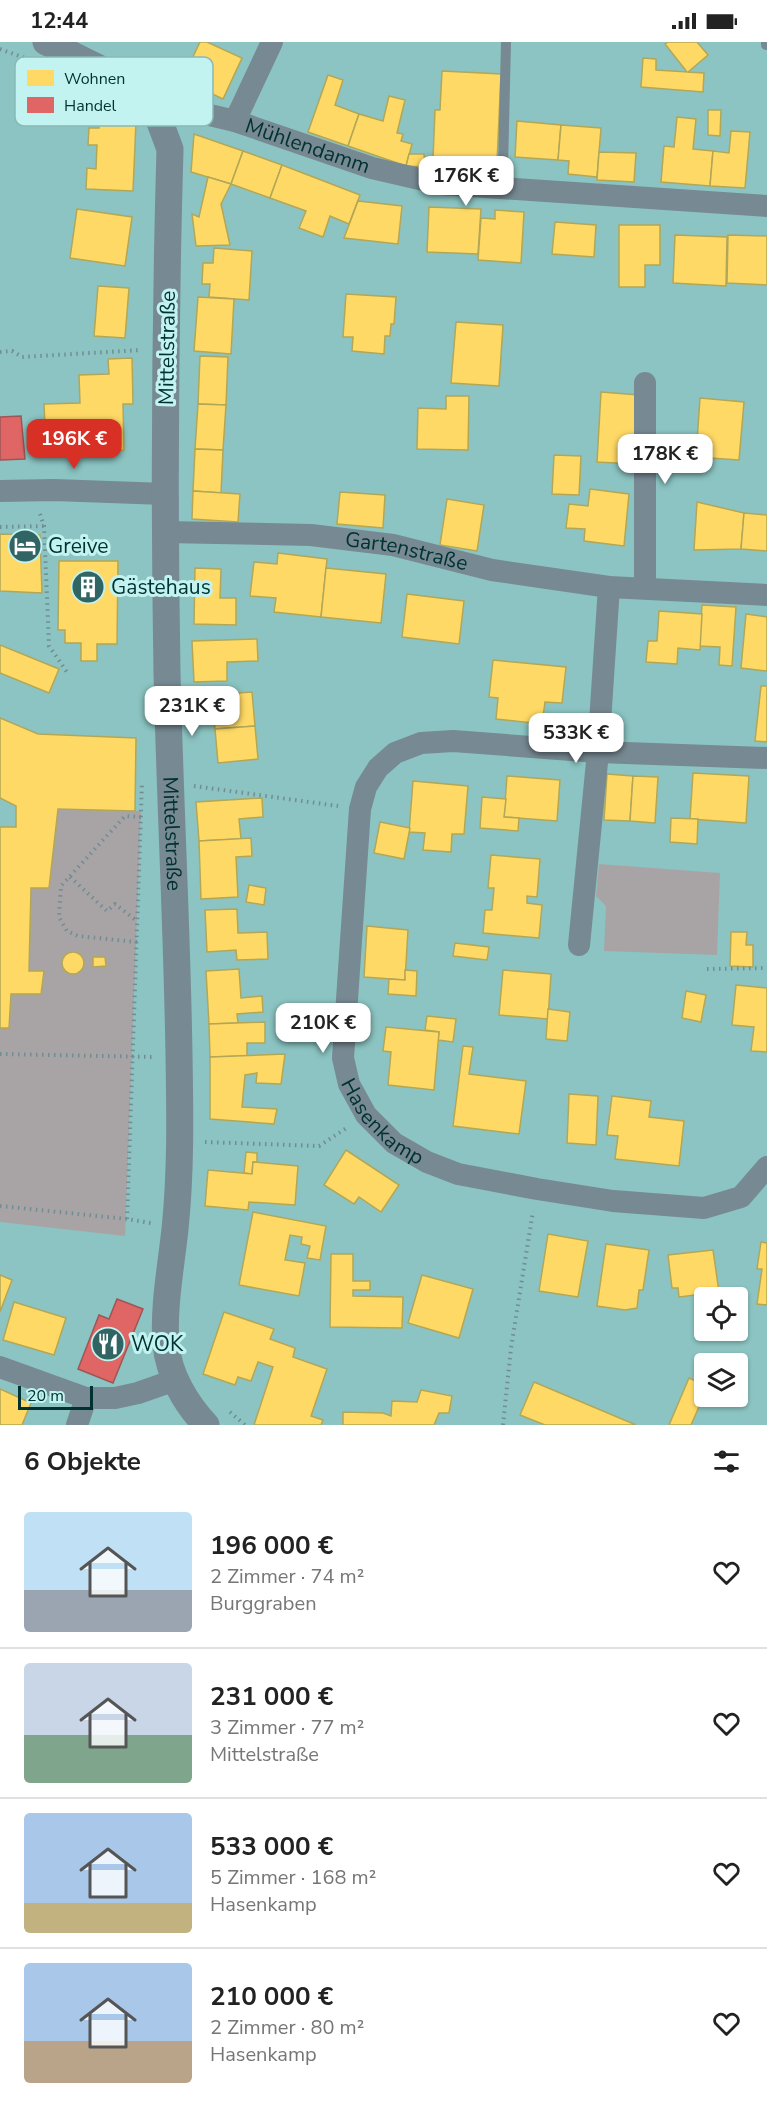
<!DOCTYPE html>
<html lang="de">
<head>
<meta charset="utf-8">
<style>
	body { margin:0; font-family:"Nunito Sans",sans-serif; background:#f6f6f6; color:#222; height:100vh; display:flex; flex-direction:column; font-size:22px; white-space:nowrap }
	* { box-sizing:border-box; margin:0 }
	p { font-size:20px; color:#767676 }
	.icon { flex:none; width:33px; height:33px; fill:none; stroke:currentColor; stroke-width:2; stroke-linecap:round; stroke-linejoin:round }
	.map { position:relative; height:1383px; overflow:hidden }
	.side { display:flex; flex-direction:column; background:#fff; flex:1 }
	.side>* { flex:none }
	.controls { position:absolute; left:694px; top:1245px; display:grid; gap:12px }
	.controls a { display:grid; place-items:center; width:54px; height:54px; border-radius:6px; background:#fff; box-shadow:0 2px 4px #0004; font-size:30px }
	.scale { position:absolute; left:18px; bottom:15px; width:75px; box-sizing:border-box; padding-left:6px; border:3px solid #003231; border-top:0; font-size:16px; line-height:21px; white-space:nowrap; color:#003231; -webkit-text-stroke:4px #c3f3f0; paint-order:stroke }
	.price { position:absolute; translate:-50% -51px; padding:0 14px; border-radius:12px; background:#fff; color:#222; font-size:20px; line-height:39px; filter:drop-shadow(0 2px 3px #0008) }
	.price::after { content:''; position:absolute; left:50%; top:36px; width:18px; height:14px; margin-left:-9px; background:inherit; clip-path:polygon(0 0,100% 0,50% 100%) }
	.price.current { background:#d93025; color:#fff }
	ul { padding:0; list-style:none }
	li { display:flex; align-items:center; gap:18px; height:150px; padding:0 24px }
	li+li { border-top:2px solid #e0e0e0 }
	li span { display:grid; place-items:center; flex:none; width:168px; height:120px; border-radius:6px; color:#555 }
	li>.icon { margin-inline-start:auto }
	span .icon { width:72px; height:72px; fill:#fffc; stroke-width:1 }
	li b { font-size:26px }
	h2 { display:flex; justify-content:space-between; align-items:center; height:72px; padding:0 24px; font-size:26px }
	.status { display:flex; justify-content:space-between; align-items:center; height:42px; padding:0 30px; background:#fff; direction:ltr }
	.status svg { height:16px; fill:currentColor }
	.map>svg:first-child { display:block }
</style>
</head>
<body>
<div class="status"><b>12:44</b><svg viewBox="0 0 49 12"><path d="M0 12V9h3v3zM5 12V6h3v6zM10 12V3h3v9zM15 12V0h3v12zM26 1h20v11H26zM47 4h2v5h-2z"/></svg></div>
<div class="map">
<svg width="767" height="1383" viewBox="0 0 767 1383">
	<rect width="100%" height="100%" fill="#8bc4c2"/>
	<g fill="#a8a4a6">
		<path d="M58,767l83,2 -16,425 -125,-14v-194h9l2,-34h30l2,-23h-14l2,-83 18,-1z"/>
		<path d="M599,822l121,9 -3,82 -113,-4 2,-45 -10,-10z"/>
	</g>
	<g fill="#ffd966" stroke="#b2a756" stroke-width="1.5">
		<path d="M200,0h7l35,16 -19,41 -41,-19z"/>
		<path d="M668,0h29l11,13 -20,17 16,1 -1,19 -62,-5 2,-29 13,1v11l31,2 -22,-28z"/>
		<path d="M442,29l59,3 -4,88 -64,-3 2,-49h5z"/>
		<path d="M328,33l15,5 -8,25 24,9 -11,32 -40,-14z"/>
		<path d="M389,54l16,4 -8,33 6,1 -2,7 11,3 -6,22 -58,-20 11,-32 24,7z"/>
		<path d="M708,68h13l-1,26 -12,-1z"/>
		<path d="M677,75l19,2 -3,30 20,2 -3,35 -49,-4 3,-36 10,1z"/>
		<path d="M99,78l37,2 -3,69 -47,-2 1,-21 9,1 1,-24h-9l1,-17h10z"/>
		<path d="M517,79l44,4 -3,35 -43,-3z"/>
		<path d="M561,83l40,3 -4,49 -29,-3 1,-13 -11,-1z"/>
		<path d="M731,89l19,1 -5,56 -35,-2 3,-35 16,2z"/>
		<path d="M194,92l49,17 -12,33 -40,-12z"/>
		<path d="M243,109l39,14 -12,33 -39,-14z"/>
		<path d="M599,110l37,1 -2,29 -37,-2z"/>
		<path d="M409,112h15l1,13 -19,-1z"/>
		<path d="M282,123l78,30 -11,29 -19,-8 -7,21 -24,-9 7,-17 -36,-13z"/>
		<path d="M208,135l23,7 -10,20 9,41 -34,1 -4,-32 7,3z"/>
		<path d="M358,159l44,5 -4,38 -54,-6z"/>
		<path d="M429,165l52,2 -3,45 -51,-2z"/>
		<path d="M77,167l55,8 -7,49 -55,-8z"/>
		<path d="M495,168l29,2 -3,51 -43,-3 3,-42 14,1z"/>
		<path d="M555,180l41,3 -2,32 -42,-3z"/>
		<path d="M619,183h41v40h-15v22h-26z"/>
		<path d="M675,193l52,2 -1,49 -53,-3z"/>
		<path d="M728,193l39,1v49l-40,-2z"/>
		<path d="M214,206l38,3 -3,49 -40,-3 1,-13h-8l1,-21h10z"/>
		<path d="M98,244l31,2 -4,50 -31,-2z"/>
		<path d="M346,252l50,3 -2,27h-3l-1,12h-5l-1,18 -32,-3 1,-14h-10z"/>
		<path d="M198,255l36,2 -3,55 -37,-3z"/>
		<path d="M456,280l47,3 -4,61 -48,-3z"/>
		<path d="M200,314l28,1 -2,48 -28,-1z"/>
		<path d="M132,316l1,46h-10l1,46 -37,2 -2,-6 -39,1 -2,-43 36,-1 -1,-28 30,-1 -1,-15z"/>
		<path d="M601,350l38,3 -4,69 -38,-2z"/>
		<path d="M446,354h23l-1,54 -51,-1 1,-41 28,1z"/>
		<path d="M700,356l44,4 -5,58 -43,-3z"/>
		<path d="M198,362l28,1 -3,45 -28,-1z"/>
		<path d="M195,407l28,1 -2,43 -28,-2z"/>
		<path d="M554,413l27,1 -2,39 -27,-1z"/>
		<path d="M590,447l39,5 -5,52 -40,-5 1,-12 -19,-1 3,-24 19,2z"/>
		<path d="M193,449l47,3 -2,28 -46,-3z"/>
		<path d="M340,450l45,3 -2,33 -46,-4z"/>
		<path d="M447,457l37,6 -7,46 -37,-6z"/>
		<path d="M697,460l47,11 -3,36 -47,1z"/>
		<path d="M744,471l23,2v36l-26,-2z"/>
		<path d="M0,492l40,1 2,58 -42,-2z"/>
		<path d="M278,511l49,6 -6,58 -47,-5 2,-14 -26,-2 4,-34 23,2z"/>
		<path d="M59,519h59l-1,83h-20v17h-16v-18h-16v-13h-7z"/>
		<path d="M195,526l26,1 -1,29h16v27l-42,-1z"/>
		<path d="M326,526l60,6 -5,49 -60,-6z"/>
		<path d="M407,552l57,7 -5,43 -57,-7z"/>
		<path d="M702,563l34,2 -4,59 -13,-1 1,-18 -21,-1z"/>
		<path d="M659,569l43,3 -2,36 -22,-2 -1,16 -31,-2 2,-21h9z"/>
		<path d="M746,572l21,3v54l-26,-3z"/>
		<path d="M257,597l1,22 -31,1v19l-33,1 -2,-41z"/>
		<path d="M0,603l59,24 -10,24 -49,-20z"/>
		<path d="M493,618l73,7 -4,36 -17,-1 -3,22 -46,-5 2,-21 -9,-1z"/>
		<path d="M761,644h6v56l-12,-1z"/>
		<path d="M252,650l3,34 -40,3 -3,-34z"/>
		<path d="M0,676l38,16 98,4 -1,73 -77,-2 -9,79h-18l-2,83h15l-3,23h-30l-2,34h-9v-201h16v-21l-16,-8z"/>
		<path d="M255,684l3,33 -40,4 -3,-34z"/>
		<path d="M693,731l56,3 -3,47 -56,-4z"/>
		<path d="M607,732l26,2 -3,45 -26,-1z"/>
		<path d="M507,734l53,4 -3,41 -53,-4z"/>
		<path d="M633,734l25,1 -3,46 -25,-2z"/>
		<path d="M413,739l55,5 -4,48h-12l-1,18 -28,-2 2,-17 -16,-1z"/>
		<path d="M482,755l24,2 -2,18 15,1 -1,13 -38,-3z"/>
		<path d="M262,756l1,19 -24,2 2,20 -42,2 -3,-39z"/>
		<path d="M671,776l27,1 -1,25 -27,-2z"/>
		<path d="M380,780l30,6 -6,31 -30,-6z"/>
		<path d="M251,796l1,18 -16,1 2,40 -37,2 -2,-58z"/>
		<path d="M491,813l49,4 -3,38 -10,-1v7l15,2 -3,33 -56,-5 2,-23h7l2,-22h-6z"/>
		<path d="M249,843l17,3 -2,17 -18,-3z"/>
		<path d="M237,867l1,24 29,-1 1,27 -31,1 -1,-10 -29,2 -2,-42z"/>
		<path d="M367,884l41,4 -3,50 -41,-3z"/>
		<path d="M731,890h16l-1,13h7v22l-23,-1z"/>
		<path d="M455,901l34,4 -2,13 -34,-4z"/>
		<circle cx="73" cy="921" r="11"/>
		<path d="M93,915h12l1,9 -13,1z"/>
		<path d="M239,927l2,29 21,-2 1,16 -26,2 1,9 -29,1 -3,-53z"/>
		<path d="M405,928l12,1 -1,25 -28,-2 1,-15 16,1z"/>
		<path d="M503,928l48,4 -3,45 -49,-4z"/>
		<path d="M736,943l31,3v64l-16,-1 3,-24 -22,-2z"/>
		<path d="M686,949l20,4 -5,27 -19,-4z"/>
		<path d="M548,967l22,3 -3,29 -21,-2z"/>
		<path d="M427,974l29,3 -3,23 -15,-2 1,-8 -14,-2z"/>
		<path d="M265,980v21h-18v13l-37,1 -1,-33z"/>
		<path d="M386,985l53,5 -5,58 -46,-5 3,-33 -8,-1z"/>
		<path d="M463,1004l10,1 -4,27 57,7 -7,53 -66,-8z"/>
		<path d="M285,1012l-4,30 -25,-1 1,-10 -12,2 -3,32 35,2 -3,15 -64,-5v-62z"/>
		<path d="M569,1052l29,2 -2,49 -29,-2z"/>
		<path d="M612,1054l39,5 -2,16 35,4 -5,45 -64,-7 3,-23 -11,-1z"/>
		<path d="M346,1108l53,35 -18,27 -22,-15 -5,7 -30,-19z"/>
		<path d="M246,1110l11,1v9h-4l-1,12 -8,-1z"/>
		<path d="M253,1120l45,4 -3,39 -46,-3 -1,8 -43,-4 3,-36 44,4z"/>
		<path d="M253,1170l73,14 -6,34 -13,-2 3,-12 -9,-2 1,-7 -12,-2 -5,25 20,3 -6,33 -60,-11z"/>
		<path d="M548,1192l40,7 -10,56 -39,-6z"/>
		<path d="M761,1200l6,1v62l-10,-1 5,-35h-5z"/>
		<path d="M606,1202l43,6 -6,40h-4l-2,18 -12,2 -28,-4z"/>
		<path d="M713,1208l6,42 -40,5 -1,-9h-6l-4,-33z"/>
		<path d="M331,1212h22v27h17v9h-17v6l50,1 -1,31 -72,-1z"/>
		<path d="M0,1233l12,5 -12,32z"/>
		<path d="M422,1233l51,14 -14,49 -51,-15z"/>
		<path d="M14,1260l52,16 -12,37 -51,-15z"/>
		<path d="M224,1270l50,17 -4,10 25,9 -2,9 34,12 -16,47 12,4 -2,5h-67l19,-58 -15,-5 -7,19 -13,-4 -3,8 -32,-11z"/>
		<path d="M689,1336l16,7v8l-14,32h-22z"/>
		<path d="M534,1340l102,43h-91l-25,-10z"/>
		<path d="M0,1347l31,14 -9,22h-22z"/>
		<path d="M421,1348l31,6 -3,17h-10l-5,12h-91v-13l40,1 8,3 1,-15 25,1z"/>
	</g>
	<g fill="#e06666" stroke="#9d5656" stroke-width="1.5">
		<path d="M21,374l4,43 -25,1v-43z"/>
		<path d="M117,1257l26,10 -30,74 -35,-14 21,-54 10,4z"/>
	</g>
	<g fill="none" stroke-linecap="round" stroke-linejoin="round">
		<g stroke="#718d92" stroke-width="4" stroke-dasharray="1.5 4.5" stroke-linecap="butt">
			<path d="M0,7l25,9"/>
			<path d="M0,310l12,-1 10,6 119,-7"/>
			<path d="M40,472l4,12 5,120 18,26"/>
			<path d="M0,485l44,-1"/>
			<path d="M194,744l144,20"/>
			<path d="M70,835l37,34 8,-7 22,17"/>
			<path d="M137,900l-59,-6 -11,-5 -8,-14 2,-31 64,-70 16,1"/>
			<path d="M707,927l60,-1"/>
			<path d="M0,1012l154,3"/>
			<path d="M205,1100l114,4 29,-19"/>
			<path d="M0,1164l127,13 24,4"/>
			<path d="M127,1177l15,-437"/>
			<path d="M230,1370l15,13"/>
			<path d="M503,1383l8,-77 22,-137"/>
		</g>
		<g stroke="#778993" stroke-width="10">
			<path d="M766,3v-3"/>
			<path d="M496,147l7,-21 3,-126"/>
		</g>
		<g stroke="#778993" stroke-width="22">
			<path id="s1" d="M155,67l42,3 38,9 137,47 69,16 326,22"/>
			<path d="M235,79l37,-79"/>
			<path d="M645,341v205"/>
			<path d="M0,449l54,-1 111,4"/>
			<path id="s2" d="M166,490l145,3 82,10 99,25 117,17 158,8"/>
			<path id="s3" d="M767,716l-169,-6 -145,-11 -32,2 -26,10 -17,15 -12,19 -6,22 -17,249 6,26 17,31 28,28 33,19 31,12 79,15 76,12 91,7 37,-11 26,-30"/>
			<path d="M579,903l19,-193 11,-165"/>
			<path d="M0,1325l86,31h29l23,-5 37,-13"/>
			<path d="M77,1383l9,-27"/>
		</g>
		<path stroke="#778993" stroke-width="27" id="s4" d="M46,0l51,25 58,42 15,40c-5,175 -6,350 -3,524 3,128 10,255 12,382 1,58 2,117 -4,174 -4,38 -12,78 -9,116 3,30 20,59 40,80"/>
	</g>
	<defs>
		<symbol id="hotel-disc" viewBox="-11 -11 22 22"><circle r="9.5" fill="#316564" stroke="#c3f3f0"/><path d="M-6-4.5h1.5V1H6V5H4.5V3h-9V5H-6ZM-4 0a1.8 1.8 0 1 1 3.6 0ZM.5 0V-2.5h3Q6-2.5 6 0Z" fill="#fff"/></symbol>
		<symbol id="building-disc" viewBox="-11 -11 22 22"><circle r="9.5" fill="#316564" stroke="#c3f3f0"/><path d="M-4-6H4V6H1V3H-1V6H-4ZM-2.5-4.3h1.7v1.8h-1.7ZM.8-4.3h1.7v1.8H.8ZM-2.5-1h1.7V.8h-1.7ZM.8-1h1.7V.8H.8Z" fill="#fff"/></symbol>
		<symbol id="restaurant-disc" viewBox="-11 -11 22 22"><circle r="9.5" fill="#316564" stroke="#c3f3f0"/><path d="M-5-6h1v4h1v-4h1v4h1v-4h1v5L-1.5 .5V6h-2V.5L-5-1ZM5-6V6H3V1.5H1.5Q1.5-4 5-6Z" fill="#fff"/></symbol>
	</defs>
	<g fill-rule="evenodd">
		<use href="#hotel-disc" x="6" y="485" width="38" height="38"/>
		<use href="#building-disc" x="69" y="526" width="38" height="38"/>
		<use href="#restaurant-disc" x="89" y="1283" width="38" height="38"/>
	</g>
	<g text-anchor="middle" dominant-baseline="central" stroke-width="6" stroke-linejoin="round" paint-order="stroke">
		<g font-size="21" fill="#003231" stroke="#c3f3f0">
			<text stroke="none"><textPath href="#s1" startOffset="158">Mühlendamm</textPath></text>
			<text transform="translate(167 306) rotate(-89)">Mittelstraße</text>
			<text stroke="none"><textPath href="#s2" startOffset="242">Gartenstraße</textPath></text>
			<text stroke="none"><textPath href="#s4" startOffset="856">Mittelstraße</textPath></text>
			<text stroke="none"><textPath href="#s3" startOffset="770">Hasenkamp</textPath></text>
		</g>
		<g font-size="21" fill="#003231" stroke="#c3f3f0" text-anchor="start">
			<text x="48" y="504">Greive</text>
			<text x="111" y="545">Gästehaus</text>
			<text x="131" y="1302">WOK</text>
		</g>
	</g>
	<rect x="15" y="15" width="198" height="69" rx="9" fill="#c3f3f0" stroke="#88b9b7" stroke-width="1.5"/>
	<rect x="27" y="28" width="27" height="16" fill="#ffd966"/>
	<rect x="27" y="55" width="27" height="16" fill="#e06666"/>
	<g font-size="16" fill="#003231">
		<text x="64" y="42">Wohnen</text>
		<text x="64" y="69">Handel</text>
	</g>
</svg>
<div class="controls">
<a><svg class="icon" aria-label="locate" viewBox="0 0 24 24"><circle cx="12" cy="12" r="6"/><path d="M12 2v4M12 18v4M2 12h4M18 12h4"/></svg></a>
<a><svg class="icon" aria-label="layers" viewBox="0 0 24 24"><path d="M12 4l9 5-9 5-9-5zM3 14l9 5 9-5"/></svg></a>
</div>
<div class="scale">20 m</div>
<b class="price" style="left:466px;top:165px">176K €</b>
<b class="price current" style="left:74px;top:428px">196K €</b>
<b class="price" style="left:665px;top:443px">178K €</b>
<b class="price" style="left:192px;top:695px">231K €</b>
<b class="price" style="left:576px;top:722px">533K €</b>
<b class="price" style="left:323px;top:1012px">210K €</b>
</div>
<section class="side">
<h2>6 Objekte<svg class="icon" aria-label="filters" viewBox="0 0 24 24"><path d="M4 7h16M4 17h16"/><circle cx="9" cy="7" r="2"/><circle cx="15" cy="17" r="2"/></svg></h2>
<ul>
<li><span style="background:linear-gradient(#bfe0f5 65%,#9aa5b1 0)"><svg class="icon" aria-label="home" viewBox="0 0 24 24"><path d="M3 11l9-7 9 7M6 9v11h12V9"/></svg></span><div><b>196 000 €</b><p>2 Zimmer · 74 m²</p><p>Burggraben</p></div><svg class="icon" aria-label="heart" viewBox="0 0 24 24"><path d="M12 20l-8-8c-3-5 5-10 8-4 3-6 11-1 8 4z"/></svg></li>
<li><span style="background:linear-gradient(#c9d6e8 60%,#7fa58c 0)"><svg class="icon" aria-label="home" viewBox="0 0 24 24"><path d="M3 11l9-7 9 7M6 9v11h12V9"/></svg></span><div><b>231 000 €</b><p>3 Zimmer · 77 m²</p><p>Mittelstraße</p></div><svg class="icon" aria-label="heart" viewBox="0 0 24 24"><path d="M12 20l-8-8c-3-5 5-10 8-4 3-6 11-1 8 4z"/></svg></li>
<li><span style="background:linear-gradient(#a9c7e8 75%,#c2b280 0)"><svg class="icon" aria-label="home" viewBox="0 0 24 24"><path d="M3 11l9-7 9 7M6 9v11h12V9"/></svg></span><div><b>533 000 €</b><p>5 Zimmer · 168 m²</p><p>Hasenkamp</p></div><svg class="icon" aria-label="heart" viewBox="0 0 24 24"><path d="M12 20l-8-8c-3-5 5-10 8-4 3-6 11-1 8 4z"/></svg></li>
<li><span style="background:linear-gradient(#a9c7e8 65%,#b9a48a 0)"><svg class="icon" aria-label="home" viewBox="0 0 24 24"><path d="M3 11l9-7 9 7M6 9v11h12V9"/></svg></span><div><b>210 000 €</b><p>2 Zimmer · 80 m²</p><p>Hasenkamp</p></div><svg class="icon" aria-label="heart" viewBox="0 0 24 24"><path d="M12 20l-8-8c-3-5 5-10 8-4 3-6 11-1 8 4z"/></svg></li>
</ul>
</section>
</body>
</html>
